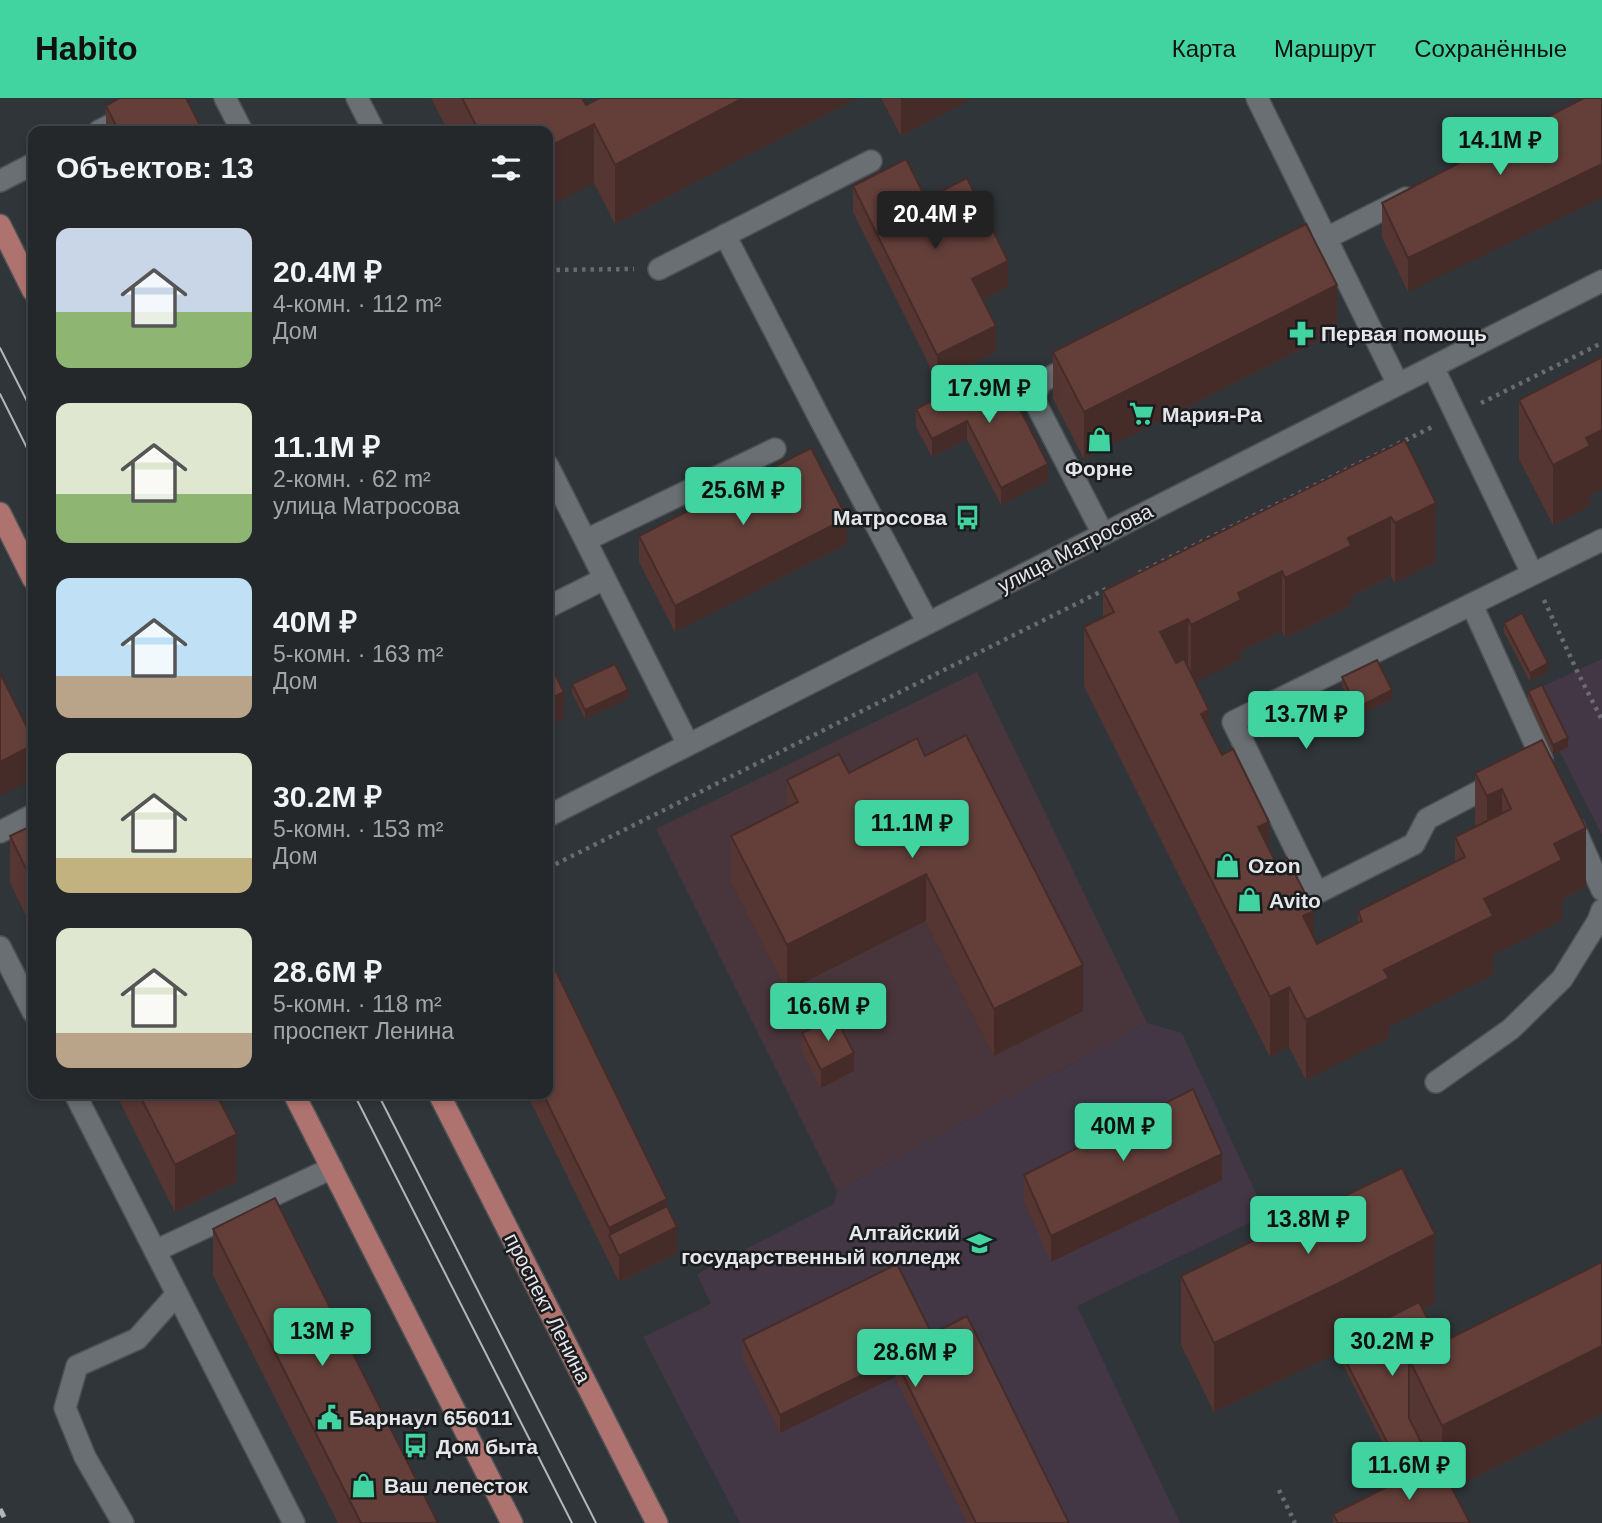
<!DOCTYPE html>
<html lang="ru">
<head>
<meta charset="utf-8">
<style>
	body { margin:0; font-family:Arial,sans-serif; background:#303437; color:#f1f3f6; height:100vh; display:flex; flex-direction:column; font-size:26px; white-space:nowrap }
	* { box-sizing:border-box; margin:0 }
	p { font-size:23px; color:#a3a6a9 }
	.icon { flex:none; width:38px; height:38px; fill:none; stroke:currentColor; stroke-width:2; stroke-linecap:round; stroke-linejoin:round }
	.map { position:relative; flex:1; overflow:hidden }
	.panel { position:absolute; left:28px; top:28px; width:525px; height:973px; display:flex; flex-direction:column; background:#24282b; border-radius:14px; box-shadow:0 4px 10px #0003,0 0 0 2px #414447 }
	.panel>* { flex:none }
	.price { position:absolute; translate:-50% -60px; padding:0 16px; border-radius:7px; background:#41d4a1; color:#111; font-size:23px; line-height:46px; filter:drop-shadow(0 2px 4px #0008) }
	.price::after { content:''; position:absolute; left:50%; top:42px; width:21px; height:16px; margin-left:-10px; background:inherit; clip-path:polygon(0 0,100% 0,50% 100%) }
	.price.on { background:#222; color:#fff }
	ul { padding:0; list-style:none }
	li { display:flex; align-items:center; gap:21px; height:175px; padding:0 28px }
	li span { display:grid; place-items:center; flex:none; width:196px; height:140px; border-radius:14px; color:#555 }
	li>.icon { margin-inline-start:auto }
	span .icon { width:84px; height:84px; fill:#fffc; stroke-width:1 }
	li b { font-size:30px }
	h2 { display:flex; justify-content:space-between; align-items:center; height:84px; padding:0 28px; font-size:30px }
	header { display:flex; align-items:center; gap:42px; box-sizing:border-box; height:98px; padding:0 35px; background:#41d4a1; color:#111 }
	header strong { font-size:33px }
	nav { display:flex; gap:38px; margin-inline-start:auto; font-size:24px }
	.map>svg:first-child { display:block }
</style>
</head>
<body>
<header>
<strong>Habito</strong>
<nav><a>Карта</a><a>Маршрут</a><a>Сохранённые</a></nav>
</header>
<div class="map">
<svg width="1602" height="1425" viewBox="0 0 1602 1425">
	<rect width="100%" height="100%" fill="#303539"/>
	<path fill="#49363c" d="M977,574l170,351 -310,168 -181,-362z"/>
	<g fill="#433746">
		<path d="M1602,561v176l-72,-143z"/>
		<path d="M1147,925l35,10 84,182 -189,91 103,217h-440l-97,-186 68,-33 -14,-30 137,-70 3,-13z"/>
	</g>
	<g fill="none" stroke-linecap="round" stroke-linejoin="round">
		<defs>
			<g id="minor">
				<path d="M225,0l17,33"/>
				<path d="M357,0l17,33"/>
				<path d="M1257,0l141,286"/>
				<path d="M99,33l66,-33"/>
				<path d="M0,83l33,-17"/>
				<path d="M725,137l96,186 107,202"/>
				<path d="M1291,158l115,-58"/>
				<path d="M659,171l212,-108"/>
				<path d="M1078,265l-37,19 -8,16 70,136"/>
				<path d="M1433,269l99,206"/>
				<path d="M548,368l140,278"/>
				<path d="M586,442l189,-91"/>
				<path d="M1472,507l70,154"/>
				<path d="M548,509l56,-28"/>
				<path d="M1499,683l-72,38 -13,25 -97,49 -84,-171 369,-182"/>
				<path d="M548,718l1054,-535"/>
				<path d="M1574,729l28,63"/>
				<path d="M0,734l33,-17"/>
				<path d="M0,849l33,65"/>
				<path d="M1436,984l75,-53 51,-50 36,-58 4,-11"/>
				<path d="M75,996l219,429"/>
				<path d="M155,1153l177,-83"/>
				<path d="M123,1425l-38,-66 -20,-49 12,-42 60,-27 40,-45"/>
			</g>
			<g id="major">
				<path d="M0,127l33,66"/>
				<path d="M0,415l33,66"/>
				<path d="M294,996l218,429"/>
				<path d="M439,996l218,429"/>
			</g>
		</defs>
		<use href="#minor" stroke="#4d5154" stroke-width="24"/>
		<use href="#major" stroke="#4d5154" stroke-width="24"/>
		<g stroke="#686c70" stroke-width="4.5" stroke-dasharray="3.5 5" stroke-linecap="butt">
			<path d="M548,172l86,-1"/>
			<path d="M1481,305l121,-60"/>
			<path d="M1139,475l293,-146"/>
			<path d="M1544,502l33,71 25,49"/>
			<path d="M548,770l558,-279"/>
			<path d="M1279,1392l16,33"/>
		</g>
		<use href="#minor" stroke="#6a6f73" stroke-width="21"/>
		<use href="#major" stroke="#af736f" stroke-width="21"/>
		<g stroke="#b3b6b9" stroke-width="2">
			<path d="M0,250l33,65"/>
			<path d="M0,296l33,66"/>
			<path d="M354,996l218,429"/>
			<path d="M378,996l218,429"/>
		</g>
		<path stroke="#b3b6b9" stroke-width="5" stroke-dasharray="9 9" stroke-linecap="butt" d="M0,1411l7,14"/>
	</g>
	<g fill="#563632">
		<path d="M431,0h151l4,7 14,-7h258l-243,126 -21,-41 -46,-52h-100z"/>
		<path d="M881,0h87v3l-67,35z"/>
		<path d="M1584,0l-176,194 -26,-55v-34z"/>
		<path d="M106,8l97,25h-97z"/>
		<path d="M853,88l73,13 82,88 -25,12 13,53 -59,29 -84,-169z"/>
		<path d="M1337,233l-253,128 -31,-60v-47z"/>
		<path d="M998,268l50,115 -47,24 -34,-66 -35,18 -16,-30v-18z"/>
		<path d="M1519,302l71,95v11l-37,19 -34,-66z"/>
		<path d="M1405,342l31,122 -41,21 -4,-7 -40,20v9l-66,33 -3,-7 -41,20v8l-46,23 14,48 108,214 41,-20v-13l97,-49v-25l20,-10v-54l67,-33 44,147 -24,12v21l-69,35v20l-104,52v11l-83,42 -17,-33 -19,10 -186,-371v-59l19,-10v-26z"/>
		<path d="M639,438l208,8 -172,88 -36,-70z"/>
		<path d="M1504,525l44,49 -18,10 -26,-50z"/>
		<path d="M1342,579l50,22 -35,18 -15,-31z"/>
		<path d="M572,586l56,15 -43,20 -13,-26z"/>
		<path d="M1528,593l40,56 -15,7 -25,-54z"/>
		<path d="M925,658l158,255 -89,45 -68,-135 -139,70 -56,-109v-46l56,-29v-27l62,-7z"/>
		<path d="M33,727v105l-23,-47v-47z"/>
		<path d="M802,935l52,38 -33,17 -19,-37z"/>
		<path d="M116,996h100l21,87 -62,31z"/>
		<path d="M527,996h21l119,112 10,47 -58,29z"/>
		<path d="M1024,1077l198,5 -171,82 -27,-61z"/>
		<path d="M213,1131l225,294h-100l-125,-248z"/>
		<path d="M1602,1164v152l-150,75 18,34h-137v-9l68,-35 -64,-126 -123,59 -33,-67v-69l254,27 -13,7 18,33z"/>
		<path d="M932,1236l137,189h-102l-72,-146 -115,56 -37,-75v-18z"/>
	</g>
	<g fill="#462c29">
		<path d="M743,0h115l-243,126v-59z"/>
		<path d="M901,0h67v3l-67,35z"/>
		<path d="M594,26v59l-46,24v-60z"/>
		<path d="M1602,66v34l-194,94v-34z"/>
		<path d="M1008,163v26l-36,18v-26z"/>
		<path d="M1337,187v46l-253,128v-47z"/>
		<path d="M996,228v26l-59,29v-26z"/>
		<path d="M967,323v18l-35,18v-18z"/>
		<path d="M1602,332v59l-12,6v11l-37,19v-60l33,-27z"/>
		<path d="M1048,366v17l-47,24v-17z"/>
		<path d="M1436,405v59l-41,21v-60z"/>
		<path d="M1391,419v59l-40,20v9l-66,33v-60l63,-40z"/>
		<path d="M847,420v26l-172,88v-26z"/>
		<path d="M1282,473v60l-41,20v8l-50,26v-60l47,-32z"/>
		<path d="M1188,521v59l-28,14v-60z"/>
		<path d="M1548,565v9l-18,10v-9z"/>
		<path d="M628,592v9l-43,20v-9z"/>
		<path d="M1392,592v9l-35,18v-9z"/>
		<path d="M564,594v26l-16,9v-27z"/>
		<path d="M1209,612v59l-8,-55z"/>
		<path d="M1568,640v9l-15,7v-9z"/>
		<path d="M33,647v34l-33,17v-34z"/>
		<path d="M1502,691v60l-15,7v-60z"/>
		<path d="M1269,724v59l-11,-54z"/>
		<path d="M1586,730v59l-24,12v21l-69,35v20l-104,52v11l-83,42v-60l78,-50 100,-71 70,-55z"/>
		<path d="M926,776v47l-139,70v-46z"/>
		<path d="M1314,813v60l-11,-55z"/>
		<path d="M1083,867v46l-89,45v-47z"/>
		<path d="M1289,889v60l-19,10v-60z"/>
		<path d="M854,955v18l-33,17v-18z"/>
		<path d="M237,1036v47l-62,31v-47z"/>
		<path d="M1222,1056v26l-171,82v-26z"/>
		<path d="M667,1101v33l10,-5v26l-58,29v-26l-10,-21v26v-33z"/>
		<path d="M1435,1136v69l-95,48 -3,-7v9l-123,59v-69z"/>
		<path d="M1602,1248v68l-160,80v-68z"/>
		<path d="M895,1261v18l-115,56v-18z"/>
	</g>
	<g fill="#643f3a" stroke="#462c29" stroke-width="2">
		<path d="M120,0h66l17,33h-84l-13,-25z"/>
		<path d="M462,0h120l4,7 14,-7h143l-128,67 -21,-41 -46,23v-16h-69z"/>
		<path d="M1584,0h18v66l-194,94 -26,-55z"/>
		<path d="M906,61l20,40 41,-21 41,83 -36,18 24,47 -59,29 -84,-169z"/>
		<path d="M1306,126l31,61 -253,127 -31,-60z"/>
		<path d="M1602,259v73l-16,8 4,8 -37,19 -34,-65z"/>
		<path d="M998,268l50,98 -47,24 -34,-67 -35,18 -16,-30z"/>
		<path d="M1405,342l31,63 -41,20 -4,-6 -43,21 3,8 -66,32 -3,-7 -44,22 3,7 -50,25 -3,-6 -28,13 16,31 8,-4 25,51 -8,4 21,41 11,-6 36,73 -11,5 18,36 11,-5 27,53 -11,5 14,28 45,-23 -4,-10 107,-54 -10,-20 56,-28 -9,-20 -15,7 -12,-23 67,-33 44,88 -32,16 8,16 -78,39 9,17 -109,54 5,8 -83,42 -17,-33 -19,10 -186,-370 30,-15 -11,-21z"/>
		<path d="M811,350l36,70 -172,88 -36,-70z"/>
		<path d="M1522,515l26,50 -18,10 -26,-50z"/>
		<path d="M1377,562l15,30 -35,18 -15,-31z"/>
		<path d="M548,563l16,31 -16,8z"/>
		<path d="M615,566l13,26 -43,20 -13,-26z"/>
		<path d="M0,575l33,66v6l-33,17z"/>
		<path d="M1542,587l26,53 -15,7 -25,-54z"/>
		<path d="M966,637l117,230 -89,44 -68,-135 -139,71 -56,-109 67,-34 -11,-22 52,-26 10,19 68,-35 8,18z"/>
		<path d="M33,727v58l-23,-47z"/>
		<path d="M548,857l119,244 -58,29 -66,-134h5z"/>
		<path d="M835,918l19,37 -33,17 -19,-37z"/>
		<path d="M1193,991l29,65 -171,82 -27,-61z"/>
		<path d="M139,996h77l21,40 -62,31z"/>
		<path d="M1402,1070l33,66 -98,50 -123,59 -33,-67z"/>
		<path d="M275,1100l163,325h-77l-148,-294z"/>
		<path d="M667,1108l10,21 -58,29 -10,-21z"/>
		<path d="M1602,1164v84l-160,80 -33,-67z"/>
		<path d="M897,1166l35,70 35,-18 102,207h-93l-81,-164 -115,56 -37,-75z"/>
		<path d="M1419,1204l21,41 -31,16v59l23,46 -27,13 -68,-133z"/>
		<path d="M1438,1363l32,62h-132l-5,-9z"/>
	</g>
	<defs>
		<symbol id="pharmacy-bare" viewBox="-9 -9 18 18"><path d="M-2-6h4v4h4v4h-4v4h-4v-4h-4v-4h4Z" fill="#41d4a1" stroke="#1a1c1e" stroke-width="2.5" paint-order="stroke"/></symbol>
		<symbol id="supermarket-bare" viewBox="-9 -9 18 18"><path d="M-6-5.5h2.5l.6 2H6L4.5 2H-2.5L-4.4-4H-6ZM-1.5 3.2a1.3 1.3 0 1 0 .1 0ZM3 3.2a1.3 1.3 0 1 0 .1 0Z" fill="#41d4a1" stroke="#1a1c1e" stroke-width="2.5" paint-order="stroke"/></symbol>
		<symbol id="shop-bare" viewBox="-9 -9 18 18"><path d="M-5-2.5h2.3a2.7 3.5 0 0 1 5.4 0H5L5.5 6h-11ZM-1.5-2.5h3a1.5 2.3 0 0 0-3 0Z" fill="#41d4a1" stroke="#1a1c1e" stroke-width="2.5" paint-order="stroke"/></symbol>
		<symbol id="bus-bare" viewBox="-9 -9 18 18"><path d="M-5-6H5V4H4V6H2V4H-2V6H-4V4H-5ZM-3.5-4V0h7V-4ZM-3.5 1.2v1.5H-2V1.2ZM2 1.2v1.5H3.5V1.2Z" fill="#41d4a1" stroke="#1a1c1e" stroke-width="2.5" paint-order="stroke"/></symbol>
		<symbol id="university-bare" viewBox="-9 -9 18 18"><path d="M0-5L7-2L0 1L-7-2ZM-4 1L0 2.5L4 1V4Q0 6-4 4Z" fill="#41d4a1" stroke="#1a1c1e" stroke-width="2.5" paint-order="stroke"/></symbol>
		<symbol id="civic-bare" viewBox="-9 -9 18 18"><path d="M-.6-6.5H3V-4.5H.6V-3L4-1V1h2V6H-6V1h2V-1L-.6-3ZM-1.2 2.5V6h2.4V2.5Z" fill="#41d4a1" stroke="#1a1c1e" stroke-width="2.5" paint-order="stroke"/></symbol>
	</defs>
	<g fill-rule="evenodd">
		<use href="#pharmacy-bare" x="1284" y="218" width="35" height="35"/>
		<use href="#supermarket-bare" x="1124" y="298" width="35" height="35"/>
		<use href="#shop-bare" x="1082" y="324" width="35" height="35"/>
		<use href="#bus-bare" x="950" y="402" width="35" height="35"/>
		<use href="#shop-bare" x="1210" y="750" width="35" height="35"/>
		<use href="#shop-bare" x="1232" y="784" width="35" height="35"/>
		<use href="#university-bare" x="962" y="1128" width="35" height="35"/>
		<use href="#civic-bare" x="312" y="1302" width="35" height="35"/>
		<use href="#bus-bare" x="398" y="1330" width="35" height="35"/>
		<use href="#shop-bare" x="346" y="1370" width="35" height="35"/>
	</g>
	<g text-anchor="middle" dominant-baseline="central" stroke-width="5" stroke-linejoin="round" paint-order="stroke">
		<g font-size="21" font-weight="bold" fill="#e4e6e9" stroke="#1a1c1e" text-anchor="start">
			<text x="1321" y="235">Первая помощь</text>
			<text x="1162" y="316">Мария-Ра</text>
			<text x="1099" y="370" text-anchor="middle">Форне</text>
			<text x="947" y="419" text-anchor="end">Матросова</text>
			<text x="1248" y="767">Ozon</text>
			<text x="1269" y="802">Avito</text>
			<text x="960" y="1134" text-anchor="end">Алтайский<tspan x="960" dy="24">государственный колледж</tspan></text>
			<text x="349" y="1319">Барнаул 656011</text>
			<text x="436" y="1348">Дом быта</text>
			<text x="384" y="1387">Ваш лепесток</text>
		</g>
		<g font-size="21" fill="#e4e6e9" stroke="#1a1c1e">
			<text transform="translate(1075 450) rotate(-27)">улица Матросова</text>
			<text transform="translate(548 1210) rotate(63)">проспект Ленина</text>
		</g>
	</g>
</svg>
<b class="price" style="left:1500px;top:79px">14.1M ₽</b>
<b class="price on" style="left:935px;top:153px">20.4M ₽</b>
<b class="price" style="left:989px;top:327px">17.9M ₽</b>
<b class="price" style="left:743px;top:429px">25.6M ₽</b>
<b class="price" style="left:1306px;top:653px">13.7M ₽</b>
<b class="price" style="left:912px;top:762px">11.1M ₽</b>
<b class="price" style="left:828px;top:945px">16.6M ₽</b>
<b class="price" style="left:1123px;top:1065px">40M ₽</b>
<b class="price" style="left:1308px;top:1158px">13.8M ₽</b>
<b class="price" style="left:322px;top:1270px">13M ₽</b>
<b class="price" style="left:1392px;top:1280px">30.2M ₽</b>
<b class="price" style="left:915px;top:1291px">28.6M ₽</b>
<b class="price" style="left:1409px;top:1404px">11.6M ₽</b>
<section class="panel">
<h2>Объектов: 13<svg class="icon" aria-label="filters" viewBox="0 0 24 24"><path d="M4 7h16M4 17h16"/><circle cx="9" cy="7" r="2"/><circle cx="15" cy="17" r="2"/></svg></h2>
<ul>
<li><span style="background:linear-gradient(#c9d6e8 60%,#8fb573 0)"><svg class="icon" aria-label="home" viewBox="0 0 24 24"><path d="M3 11l9-7 9 7M6 9v11h12V9"/></svg></span><div><b>20.4M ₽</b><p>4-комн. · 112 m²</p><p>Дом</p></div></li>
<li><span style="background:linear-gradient(#dfe7d0 65%,#8fb573 0)"><svg class="icon" aria-label="home" viewBox="0 0 24 24"><path d="M3 11l9-7 9 7M6 9v11h12V9"/></svg></span><div><b>11.1M ₽</b><p>2-комн. · 62 m²</p><p>улица Матросова</p></div></li>
<li><span style="background:linear-gradient(#bfe0f5 70%,#b9a48a 0)"><svg class="icon" aria-label="home" viewBox="0 0 24 24"><path d="M3 11l9-7 9 7M6 9v11h12V9"/></svg></span><div><b>40M ₽</b><p>5-комн. · 163 m²</p><p>Дом</p></div></li>
<li><span style="background:linear-gradient(#dfe7d0 75%,#c2b280 0)"><svg class="icon" aria-label="home" viewBox="0 0 24 24"><path d="M3 11l9-7 9 7M6 9v11h12V9"/></svg></span><div><b>30.2M ₽</b><p>5-комн. · 153 m²</p><p>Дом</p></div></li>
<li><span style="background:linear-gradient(#dfe7d0 75%,#b9a48a 0)"><svg class="icon" aria-label="home" viewBox="0 0 24 24"><path d="M3 11l9-7 9 7M6 9v11h12V9"/></svg></span><div><b>28.6M ₽</b><p>5-комн. · 118 m²</p><p>проспект Ленина</p></div></li>
</ul>
</section>
</div>
</body>
</html>
